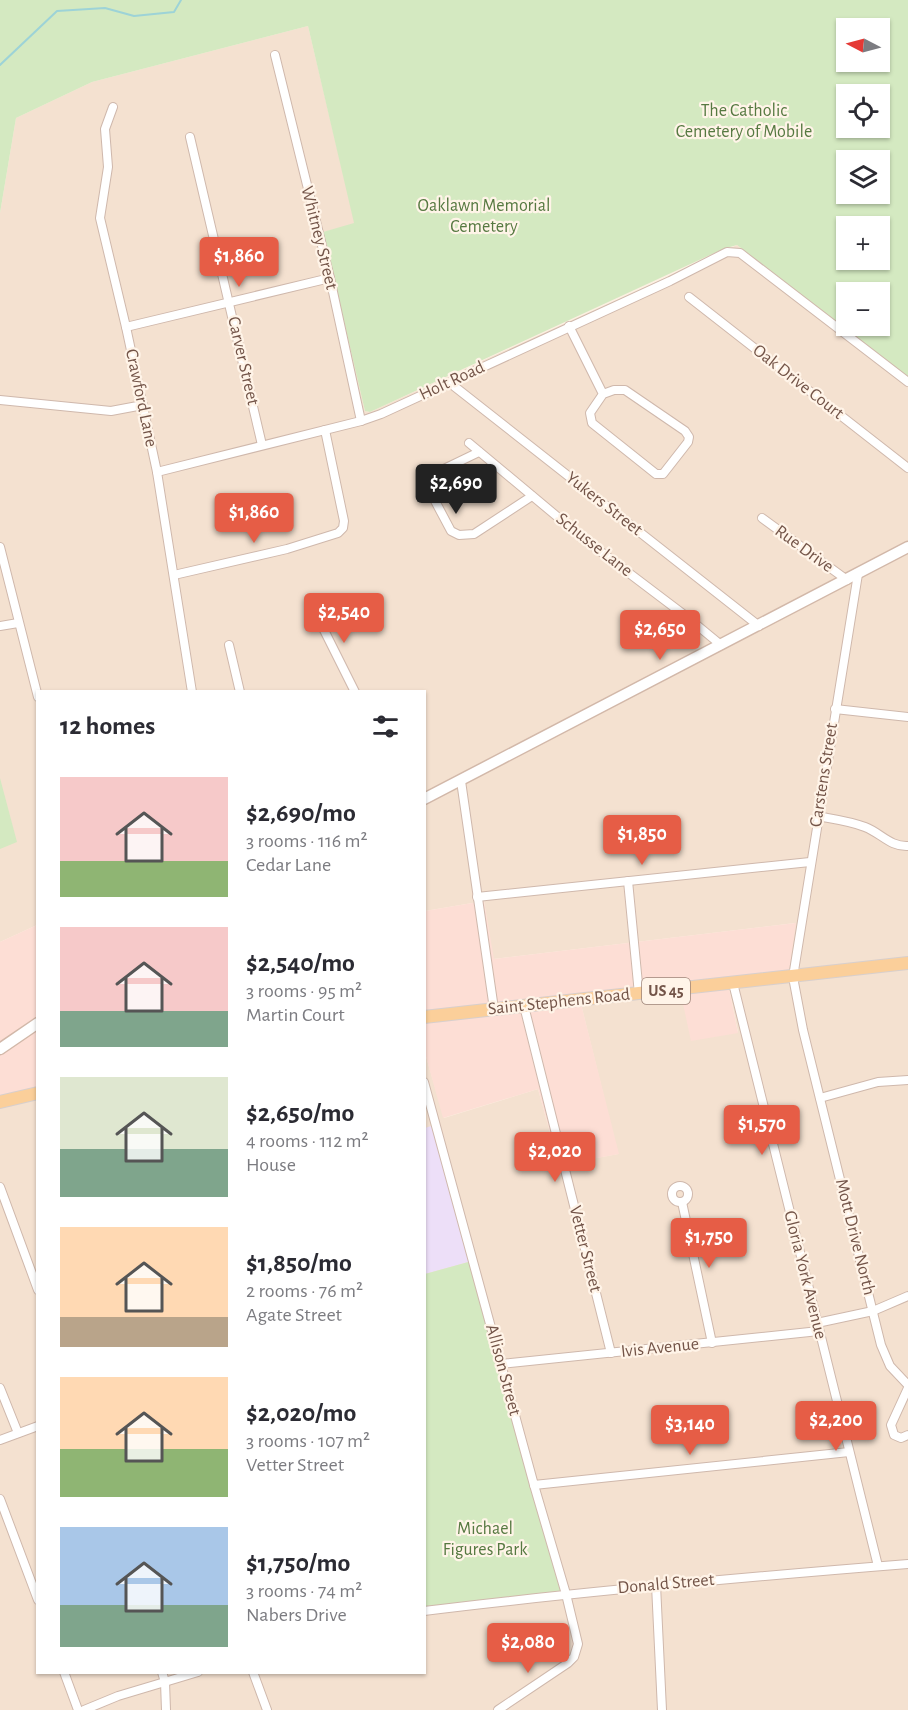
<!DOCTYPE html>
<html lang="en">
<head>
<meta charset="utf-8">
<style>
	body { margin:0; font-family:"Alegreya Sans",sans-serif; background:#f7f7f7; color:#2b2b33; height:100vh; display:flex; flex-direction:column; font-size:22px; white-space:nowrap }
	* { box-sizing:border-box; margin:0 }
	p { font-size:20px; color:#7c7c81 }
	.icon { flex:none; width:33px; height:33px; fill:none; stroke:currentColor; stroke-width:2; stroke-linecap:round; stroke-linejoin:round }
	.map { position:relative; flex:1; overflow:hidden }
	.drawer { position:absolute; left:36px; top:690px; width:390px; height:984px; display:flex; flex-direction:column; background:#fff; border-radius:0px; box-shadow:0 2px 4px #0004 }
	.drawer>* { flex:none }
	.needle { width:39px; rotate:276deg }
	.controls { position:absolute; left:836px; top:18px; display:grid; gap:12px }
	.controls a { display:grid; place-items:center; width:54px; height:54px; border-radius:0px; background:#fff; box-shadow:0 2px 4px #0004; font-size:30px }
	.price { position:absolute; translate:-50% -51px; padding:0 14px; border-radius:6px; background:#e65d46; color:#fff; font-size:20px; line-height:39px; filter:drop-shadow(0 2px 3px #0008) }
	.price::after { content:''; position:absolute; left:50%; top:36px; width:18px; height:14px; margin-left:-9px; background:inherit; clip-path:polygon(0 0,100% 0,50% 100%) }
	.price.active { background:#222; color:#fff }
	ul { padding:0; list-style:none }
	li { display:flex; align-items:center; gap:18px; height:150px; padding:0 24px }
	li span { display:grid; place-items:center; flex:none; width:168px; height:120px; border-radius:0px; color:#555 }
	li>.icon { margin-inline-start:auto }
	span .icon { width:72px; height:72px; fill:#fffc; stroke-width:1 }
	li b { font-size:26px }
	h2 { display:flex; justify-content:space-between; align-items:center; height:72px; padding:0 24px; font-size:26px }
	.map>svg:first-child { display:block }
</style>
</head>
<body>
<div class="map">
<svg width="908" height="1710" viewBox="0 0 908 1710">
	<rect width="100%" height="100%" fill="#fcf0e2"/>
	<path fill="#f4e1d0" d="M308,26l47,198 -31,8 41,179 5,1 367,-167 171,134v1331h-908v-614l37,-8 1,584h386l1,-619 19,65 94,-29 21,76 59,-11 -39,-158 100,-12 59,48 -11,-54 68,-55 -302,36 -9,-58 -59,10 -1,-219h-386l-1,233 -37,17v-729l16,-95 76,-36z"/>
	<g fill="#fdded5">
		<path d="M484,901l10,58 302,-36 -7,48 -62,7 11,55 -47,8 -12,-56 -100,11 40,158 -60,11 -21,-76 -95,29 -18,-65v-142z"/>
		<path d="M37,925v163l-37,8v-154z"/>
	</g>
	<path fill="#eddff8" d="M434,1125l38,136 -47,13v-146z"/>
	<g fill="#d4e9c1" fill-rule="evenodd">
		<path d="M0,0h908v377l-171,-132 -14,4 -353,163 -5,-1 -42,-179 31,-9 -46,-197 -216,56 -76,36 -16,95zM846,28h33v34h-33zM846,94h33v34h-33zM846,160h33v34h-33zM846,226h33v34h-33zM846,292h33v34h-33z"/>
		<path d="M0,778l17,64 -17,7z"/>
		<path d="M472,1261l91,331 -138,17v-335z"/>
	</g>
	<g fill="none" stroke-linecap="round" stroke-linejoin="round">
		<path stroke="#9dd3d7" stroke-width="2" d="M0,65l57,-54 48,-3 29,8 40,-4 7,-12"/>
		<defs>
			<g id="street">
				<path d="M275,55l55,223 31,143"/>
				<path d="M113,107l-8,22 3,38 -8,51 26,109 31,145 35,220"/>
				<path d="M190,137l72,308"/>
				<path d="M689,297l219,171"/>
				<path d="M569,326l34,68 11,-4h11l60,41 4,6 -1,5 -25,32h-7l-64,-51 -2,-10 13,-19"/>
				<path d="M126,327l204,-49"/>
				<path d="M450,383l309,243"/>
				<path d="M0,400l111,11 32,-6"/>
				<path d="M469,443l115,96 103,78 34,28"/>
				<path d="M479,452l-54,26v4l26,49 8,4 15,-1 58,-38"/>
				<path d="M157,472l204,-51 20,-7 289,-133 57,-29 13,1 168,129"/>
				<path d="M762,518l85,62"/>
				<path d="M0,547l38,150"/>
				<path d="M858,574l-65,403 10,53 78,315 9,21 18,19"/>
				<path d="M174,575l113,-26 51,-16 5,-5 1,-7 -19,-91"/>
				<path d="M312,606l43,86"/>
				<path d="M0,626l18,-3"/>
				<path d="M229,645l11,47"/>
				<path d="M835,709l73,8"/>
				<path d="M461,781l33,228"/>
				<path d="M817,816c16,3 33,5 48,11 16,6 25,20 43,19"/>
				<path d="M628,881l11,113"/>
				<path d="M477,897l333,-35"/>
				<path d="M733,983l145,583"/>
				<path d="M524,1006l87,347"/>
				<path d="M424,1082l110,403 32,109 12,50 -4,13 -6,6 -70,47"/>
				<path d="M820,1098l58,-16 30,-2"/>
				<circle cx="680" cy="1194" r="8"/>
				<path d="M0,1187l38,103"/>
				<path d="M682,1202l30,141"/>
				<path d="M817,1323l56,-12 35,-15"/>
				<path d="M501,1364l318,-33"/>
				<path d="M0,1388l18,45"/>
				<path d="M908,1388l-17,37 3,10 7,3 7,-3"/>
				<path d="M0,1440l38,-14"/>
				<path d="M534,1485l315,-33"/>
				<path d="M0,1499l38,101"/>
				<path d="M656,1585l6,125"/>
				<path d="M424,1611c161,-20 322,-34 484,-47"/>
				<path d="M64,1672l14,38"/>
				<path d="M162,1672l3,10 1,28"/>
				<path d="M253,1672l14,38"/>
				<path d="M84,1710l34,-14 80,-24"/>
			</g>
			<g id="secondary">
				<path d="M424,799l484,-252"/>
				<path d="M0,1049l38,-26"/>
			</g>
			<g id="primary">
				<path d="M424,1017l484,-54"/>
				<path d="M0,1102l38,-9"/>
			</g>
		</defs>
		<use href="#street" stroke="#cfb8ac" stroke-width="10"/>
		<use href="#secondary" stroke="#d2b8a9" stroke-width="13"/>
		<use href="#primary" stroke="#d8cfcc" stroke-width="14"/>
		<use href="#street" stroke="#fff" stroke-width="8"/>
		<use href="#secondary" stroke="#fff" stroke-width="10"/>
		<use href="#primary" stroke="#fbcf9a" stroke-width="12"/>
	</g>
	<g text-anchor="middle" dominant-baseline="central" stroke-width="4.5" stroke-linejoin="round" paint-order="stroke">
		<rect fill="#fff4e8" stroke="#9d8478" stroke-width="1.5" x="642" y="978" width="48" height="26" rx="4.5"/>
		<g font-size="16" font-weight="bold" fill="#735448">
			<text x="666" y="991">US 45</text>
		</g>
		<g font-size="18" fill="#567941" stroke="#fff4e8">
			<text x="744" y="111">The Catholic<tspan x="744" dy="21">Cemetery of Mobile</tspan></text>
			<text x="484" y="206">Oaklawn Memorial<tspan x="484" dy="21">Cemetery</tspan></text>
			<text x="485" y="1529">Michael<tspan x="485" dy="21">Figures Park</tspan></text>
		</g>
		<g font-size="18" fill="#735448" stroke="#fff4e8">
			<text transform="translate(319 238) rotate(76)">Whitney Street</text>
			<text transform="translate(243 361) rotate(77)">Carver Street</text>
			<text transform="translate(452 381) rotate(-25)">Holt Road</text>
			<text transform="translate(798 382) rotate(38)">Oak Drive Court</text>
			<text transform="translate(141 398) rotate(78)">Crawford Lane</text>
			<text transform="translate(604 504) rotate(38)">Yukers Street</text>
			<text transform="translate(594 545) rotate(38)">Schusse Lane</text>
			<text transform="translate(804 549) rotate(36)">Rue Drive</text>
			<text transform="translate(824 775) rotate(-81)">Carstens Street</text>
			<text transform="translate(559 1002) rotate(-6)">Saint Stephens Road</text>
			<text transform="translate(855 1237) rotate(76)">Mott Drive North</text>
			<text transform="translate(585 1249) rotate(76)">Vetter Street</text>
			<text transform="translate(805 1275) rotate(76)">Gloria York Avenue</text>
			<text transform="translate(660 1348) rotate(-6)">Ivis Avenue</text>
			<text transform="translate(503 1370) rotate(75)">Allison Street</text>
			<text transform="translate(666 1584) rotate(-5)">Donald Street</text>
		</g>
	</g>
</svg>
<div class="controls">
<a><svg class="needle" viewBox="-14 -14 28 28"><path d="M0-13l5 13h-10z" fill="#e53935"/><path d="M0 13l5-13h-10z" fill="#7c7c81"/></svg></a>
<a><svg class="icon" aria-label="locate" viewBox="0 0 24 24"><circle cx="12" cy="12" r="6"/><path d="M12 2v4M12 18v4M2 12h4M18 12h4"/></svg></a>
<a><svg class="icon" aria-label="layers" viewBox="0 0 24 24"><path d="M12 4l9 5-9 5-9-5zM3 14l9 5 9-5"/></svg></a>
<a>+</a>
<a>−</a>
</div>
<b class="price" style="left:239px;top:288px">$1,860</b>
<b class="price active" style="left:456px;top:515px">$2,690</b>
<b class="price" style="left:254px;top:544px">$1,860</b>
<b class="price" style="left:344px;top:644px">$2,540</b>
<b class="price" style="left:660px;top:661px">$2,650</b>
<b class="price" style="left:642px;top:866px">$1,850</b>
<b class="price" style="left:762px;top:1156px">$1,570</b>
<b class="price" style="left:555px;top:1183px">$2,020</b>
<b class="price" style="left:709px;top:1269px">$1,750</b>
<b class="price" style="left:836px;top:1452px">$2,200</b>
<b class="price" style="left:690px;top:1456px">$3,140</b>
<b class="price" style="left:528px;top:1674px">$2,080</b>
<section class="drawer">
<h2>12 homes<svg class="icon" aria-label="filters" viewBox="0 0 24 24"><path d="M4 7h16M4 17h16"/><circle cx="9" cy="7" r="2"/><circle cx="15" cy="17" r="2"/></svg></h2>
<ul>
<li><span style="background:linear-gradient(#f6c9c9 70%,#8fb573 0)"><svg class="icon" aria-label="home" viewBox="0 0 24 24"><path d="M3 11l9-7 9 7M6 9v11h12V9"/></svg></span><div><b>$2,690/mo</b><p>3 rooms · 116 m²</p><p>Cedar Lane</p></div></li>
<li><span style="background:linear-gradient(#f6c9c9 70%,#7fa58c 0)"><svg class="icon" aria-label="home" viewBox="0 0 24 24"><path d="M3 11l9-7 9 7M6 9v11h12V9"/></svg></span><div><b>$2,540/mo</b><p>3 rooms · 95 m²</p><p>Martin Court</p></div></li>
<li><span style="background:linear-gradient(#dfe7d0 60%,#7fa58c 0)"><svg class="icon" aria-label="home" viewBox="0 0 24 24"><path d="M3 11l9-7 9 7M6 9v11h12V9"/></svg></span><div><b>$2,650/mo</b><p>4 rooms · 112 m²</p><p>House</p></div></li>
<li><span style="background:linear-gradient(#ffd9b3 75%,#b9a48a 0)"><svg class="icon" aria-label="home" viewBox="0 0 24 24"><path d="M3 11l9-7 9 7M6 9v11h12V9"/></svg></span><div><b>$1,850/mo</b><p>2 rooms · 76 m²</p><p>Agate Street</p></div></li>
<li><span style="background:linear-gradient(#ffd9b3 60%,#8fb573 0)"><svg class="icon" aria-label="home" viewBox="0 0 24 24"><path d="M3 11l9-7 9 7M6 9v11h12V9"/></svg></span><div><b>$2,020/mo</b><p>3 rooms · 107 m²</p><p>Vetter Street</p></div></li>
<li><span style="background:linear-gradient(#a9c7e8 65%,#7fa58c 0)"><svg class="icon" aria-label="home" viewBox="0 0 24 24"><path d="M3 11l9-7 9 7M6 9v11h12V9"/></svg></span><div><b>$1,750/mo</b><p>3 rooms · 74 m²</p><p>Nabers Drive</p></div></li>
</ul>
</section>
</div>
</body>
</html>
